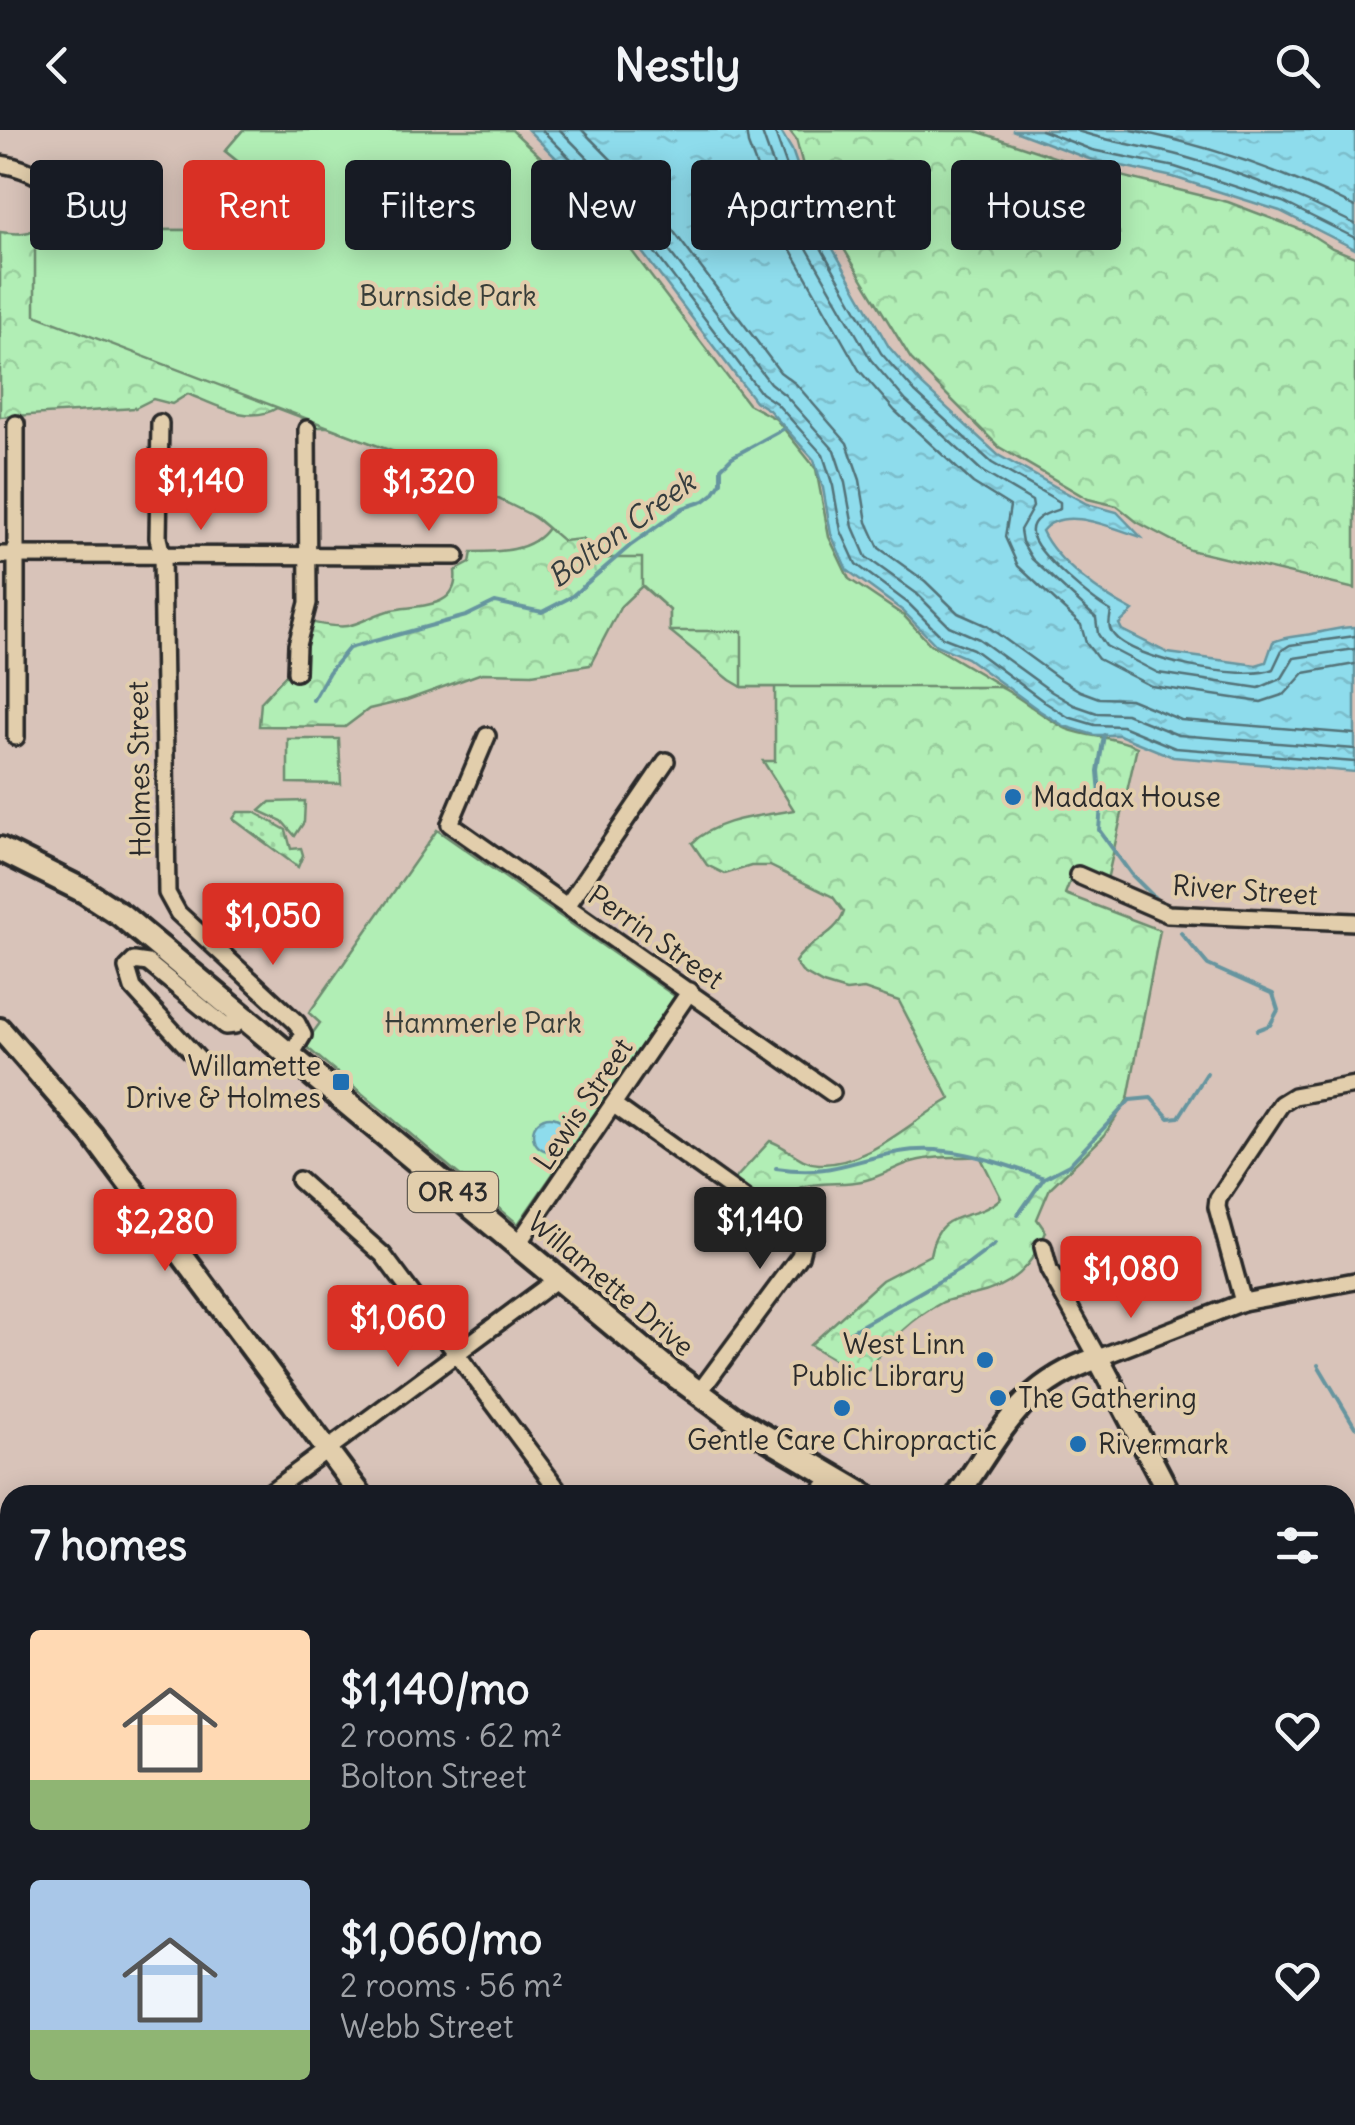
<!DOCTYPE html>
<html lang="en">
<head>
<meta charset="utf-8">
<style>
	body { margin:0; font-family:Delius,sans-serif; background:#242831; color:#f1f3f6; height:100vh; display:flex; flex-direction:column; font-size:38px; white-space:nowrap }
	* { box-sizing:border-box; margin:0 }
	p { font-size:32px; color:#9ea1a6 }
	.icon { flex:none; width:55px; height:55px; fill:none; stroke:currentColor; stroke-width:2; stroke-linecap:round; stroke-linejoin:round }
	.map { position:relative; flex:1; overflow:hidden }
	.side { position:absolute; left:0px; top:1355px; width:1355px; height:640px; display:flex; flex-direction:column; background:#171b24; border-radius:30px 30px 0 0; box-shadow:0 5px 25px #0003 }
	.side>* { flex:none }
	.guide { position:absolute; left:30px; top:30px; width:1295px; height:90px; display:flex; gap:20px }
	.price { position:absolute; translate:-50% -85px; padding:0 22px; border-radius:10px; background:#d93025; color:#fff; font-size:32px; line-height:65px; filter:drop-shadow(0 2px 5px #0008) }
	.price::after { content:''; position:absolute; left:50%; top:60px; width:30px; height:22px; margin-left:-15px; background:inherit; clip-path:polygon(0 0,100% 0,50% 100%) }
	.price.selected { background:#222; color:#fff }
	ul { padding:0; list-style:none }
	li { display:flex; align-items:center; gap:30px; height:250px; padding:0 30px }
	li span { display:grid; place-items:center; flex:none; width:280px; height:200px; border-radius:10px; color:#555 }
	li>.icon { margin-inline-start:auto }
	span .icon { width:120px; height:120px; fill:#fffc; stroke-width:1 }
	li b { font-size:42px }
	h2 { display:flex; justify-content:space-between; align-items:center; height:120px; padding:0 30px; font-size:42px }
	.chip { padding:0 35px; border-radius:10px; background:#171b24; box-shadow:0 5px 25px #0003; font-size:35px; line-height:90px }
	.chip.selected { background:#d93025; color:#fff }
	header { display:flex; justify-content:space-between; align-items:center; height:130px; padding:0 30px; background:#171b24; font-size:45px; font-weight:700 }
	.map>svg:first-child { display:block }
</style>
</head>
<body>
<header><svg class="icon" aria-label="back" viewBox="0 0 24 24"><path d="M15 5l-7 7 7 7"/></svg>Nestly<svg class="icon" aria-label="search" viewBox="0 0 24 24"><circle cx="10" cy="10" r="6"/><path d="M15 15l6 6"/></svg></header>
<div class="map">
<svg width="1355" height="1995" viewBox="0 0 1355 1995">
	<defs>
		<pattern id="grass-dots" width="8" height="8" patternUnits="userSpaceOnUse" patternTransform="scale(2.5)"><rect width="8" height="8" fill="#b1eeb5"/><path d="M2 2h.1M6 6h.1" fill="none" stroke="#98cc9c" stroke-width="1.8" stroke-linecap="round"/></pattern>
		<pattern id="forest-crowns" width="20" height="18" patternUnits="userSpaceOnUse" patternTransform="scale(2.5)"><rect width="20" height="18" fill="#b1eeb5"/><path d="M2 6a3 3 0 1 1 6 0M12 15a3 3 0 1 1 6 0" fill="none" stroke="#98cc9c"/></pattern>
		<pattern id="water-ripples" width="26" height="14" patternUnits="userSpaceOnUse" patternTransform="scale(2.5)"><rect width="26" height="14" fill="#8edcec"/><path d="M2 4q2-2 4 0t4 0M15 11q2-2 4 0t4 0" fill="none" stroke="#7bbdcb"/></pattern>
	</defs>
	<rect width="100%" height="100%" fill="#d8c3b9"/>
	<filter id="ink" filterUnits="userSpaceOnUse"><feTurbulence type="fractalNoise" baseFrequency=".01" numOctaves="2"/><feDisplacementMap in="SourceGraphic" scale="20" xChannelSelector="R" yChannelSelector="G"/><feConvolveMatrix kernelMatrix="1 2 1 2 8 2 1 2 1" color-interpolation-filters="sRGB"/></filter>
	<g filter="url(#ink)">
		<path fill="url(#grass-dots)" stroke="#6e8c70" stroke-width="2.5" d="M238,682h16l32,18 5,19 10,-1 2,7 -5,12 -65,-48z"/>
		<g fill="url(#forest-crowns)" stroke="#6e8c70" stroke-width="2.5">
			<path d="M243,0l571,441 160,116c8,0 17,-1 25,0 11,2 50,35 68,42 23,9 48,7 70,18l-30,133 -32,-12 -10,26 95,36 -32,169 -24,37 -54,52 -13,31 9,13c-14,35 -35,55 -73,63 -10,2 -21,3 -30,7 -31,16 -55,40 -75,68l-14,1 -44,-26 72,-65 48,-25c9,-51 42,-30 71,-57l-21,-42c-18,2 -37,0 -55,3 -21,2 -39,16 -59,21 -31,9 -75,-8 -89,32l-42,-33 35,-38c17,5 29,22 49,23 48,2 92,-43 131,-65l-51,-98 -35,-12 -18,2 -23,-7 -21,-12 -7,-10c12,-20 42,-27 49,-50l-11,-15 -63,-31h-19l-26,8 -18,-9 -15,-22c28,-26 66,-26 102,-33l-31,-49h12v-74h-33l-12,-7 -60,-49v-21l-28,-24 -21,20 -31,59 -58,9 -50,-1 -75,27 -38,9 -24,18 -86,-1 2,-24 26,-28h15l7,-52c11,2 27,6 38,4 16,-3 29,-13 45,-16 24,-5 68,0 63,-39l15,-8 2,-11c26,0 60,0 76,-24 -56,-47 -152,-76 -220,-101h-15l-7,-8 -29,-11c-28,17 -61,-3 -89,-14l-16,10 -19,-5 -18,9 -135,9v-185c32,5 36,-1 57,-25l16,14 21,5 15,-5 29,9h145l-22,-50 -36,-29z"/>
			<path d="M789,0l187,1 108,36 144,35 79,30 25,16 23,9v332l-165,-39 -53,-28 -20,-16 -29,-7 -89,-52 -88,-88 -78,-128 -27,-54 -10,-38z"/>
			<path d="M0,1457l10,12v516h308l6,10h-324z"/>
		</g>
		<g fill="#b1eeb5" stroke="#6e8c70" stroke-width="2.5">
			<path d="M243,0h269l71,67 45,49 120,158 28,15 40,50 13,68 20,42 55,37 26,28 73,43h-261v-56h-72v-21l-28,-25v-27h-34l-26,-19 -19,2 -28,-24 -99,-49 -401,-153v-80h58l1,-9 15,-5 29,9h145l-22,-50 -36,-29z"/>
			<path d="M288,609h51l2,45 -53,-1z"/>
			<path d="M305,671l-1,21 -9,14 -13,-15 -22,-10 10,-9z"/>
			<path d="M437,700l239,167 -158,227 -214,-179 16,-22 -11,-10z"/>
			<path d="M0,1459l10,13v483l-10,8z"/>
			<rect x="416" y="1985" width="88" height="10"/>
		</g>
		<g fill="url(#water-ripples)" stroke="#66959f" stroke-width="2.5">
			<path d="M528,0h252l12,20 24,69 73,128 33,38 76,70 89,49 30,8 24,25c-27,-8 -77,-33 -99,-6 15,32 60,64 91,80l-14,13 3,6 46,23 88,12 10,-3 7,-20c13,-6 19,-5 32,-7 17,-2 32,-8 50,-8v145l-182,-15 -54,-22h-25l-30,-9 -24,-15 -73,-53 -31,-13 -33,-34 -56,-41 -16,-36 -8,-46 -9,-28 -45,-50 -14,-9 -138,-182z"/>
			<path d="M1012,0h343v119l-75,-38 -107,-34 -84,-18z"/>
			<circle cx="550" cy="1004" r="17"/>
		</g>
		<g fill="none" stroke-linecap="round" stroke-linejoin="round">
			<g stroke="#537278" stroke-width="2.5">
				<path d="M542,0l83,83 136,180 15,10 47,52 10,31 8,45 15,33 53,40 33,33 31,12 73,54 22,14 27,8 27,1 53,22 180,14"/>
				<path d="M560,0l74,75 136,178 15,12 49,55 11,33 8,44 13,30 50,36 33,33 30,13 73,53 22,13 23,8 29,1 52,21 177,14"/>
				<path d="M582,0l64,65 134,177 16,12 51,59 13,37 7,42 12,26 46,33 33,32 29,13 73,53 20,12 19,7 31,1 51,21 174,14"/>
				<path d="M746,0l2,14 35,92 76,134 36,41 78,72 37,23 -5,31 13,29 63,59 5,18 12,16 53,27 110,16 24,-8 19,-21 51,-9"/>
				<path d="M761,0l35,99 75,131 35,41 77,71 49,29 1,6 -13,23 2,12 10,17 64,59 2,16 8,12 52,27 101,15 23,-10 12,-20 61,-9"/>
				<path d="M774,0l33,93 74,130 34,39 77,71 68,39v7c-12,4 -30,9 -28,24 3,21 61,68 79,78 -1,8 -4,16 2,23 18,26 133,48 160,35l9,-19 8,-5 65,-9"/>
				<path d="M1041,0l51,20 83,17 108,35 72,36"/>
				<path d="M1075,0c35,13 71,16 106,26 61,17 118,40 174,68"/>
				<path d="M1132,0c78,16 152,41 223,77"/>
			</g>
			<g stroke="#66959f" stroke-width="4">
				<path d="M313,570l16,-28 20,-24 117,-32 29,-14 47,10 29,-15 60,-52 52,-37 21,-7 9,-7 8,-12v-14l11,-11 53,-29"/>
				<path d="M1104,605l-6,36 3,34 -2,25 32,44 28,28"/>
				<path d="M1181,803l27,32 65,29 5,16 -8,15 -13,5"/>
				<path d="M776,1038c56,8 72,-7 123,-16 50,-9 98,10 145,26"/>
				<path d="M1018,1085l26,-37 25,-13 61,-65 21,-2 18,20 10,-1 28,-44"/>
				<path d="M845,1205l121,-69 29,-22"/>
				<path d="M1318,1235l37,62"/>
			</g>
			<defs>
				<g id="street">
					<path d="M0,34c35,4 59,28 92,39"/>
					<path d="M160,293l-2,115 4,17 5,338 11,20 119,110 6,12 -12,20"/>
					<path d="M0,425l456,1"/>
					<path d="M296,542l1,-27 11,-42 -1,-174"/>
					<path d="M487,606l-37,88 382,269"/>
					<path d="M16,607v-313"/>
					<path d="M1078,745l90,39 187,8"/>
					<path d="M567,776l99,-145"/>
					<path d="M201,932l-68,-74 -6,-20 7,-7 14,2 77,63 10,-1 8,-10"/>
					<path d="M614,975l183,131 6,8 -3,12 -102,138"/>
					<path d="M299,1050l84,75 179,240"/>
					<path d="M517,1115l173,-254"/>
					<path d="M1043,1117l6,23 49,88 145,-56 112,-21"/>
					<path d="M1243,1172l-26,-95 1,-8 63,-95 13,-8 61,-11"/>
					<path d="M266,1365l291,-216"/>
					<path d="M817,1365l17,-18"/>
					<path d="M1345,1520l10,-5"/>
					<path d="M1015,1985l7,10"/>
					<path d="M1335,1985l5,10"/>
					<path d="M1166,1995l15,-10"/>
				</g>
				<g id="secondary">
					<path d="M0,899l93,107 268,359"/>
					<path d="M958,1365c45,-64 61,-110 140,-137l72,137"/>
					<path d="M0,1445l10,12"/>
					<path d="M824,1985l8,10"/>
					<path d="M873,1995l14,-10"/>
				</g>
				<g id="primary">
					<path d="M0,719l84,42 37,24 548,456 64,47 131,77"/>
					<path d="M1345,1753l10,14"/>
				</g>
			</defs>
			<use href="#street" stroke="#2b2b2b" stroke-width="22"/>
			<use href="#secondary" stroke="#2b2b2b" stroke-width="28"/>
			<use href="#primary" stroke="#2b2b2b" stroke-width="30"/>
			<use href="#street" stroke="#e2ceac" stroke-width="15"/>
			<use href="#secondary" stroke="#e2ceac" stroke-width="20"/>
			<use href="#primary" stroke="#e2ceac" stroke-width="22"/>
		</g>
	</g>
	<g fill="#1f6fb2" stroke="#e2ceac" stroke-width="4">
		<circle cx="1013" cy="667" r="10"/>
		<rect x="331" y="942" width="20" height="20" rx="5"/>
		<circle cx="985" cy="1230" r="10"/>
		<circle cx="998" cy="1268" r="10"/>
		<circle cx="842" cy="1278" r="10"/>
		<circle cx="1078" cy="1314" r="10"/>
	</g>
	<g text-anchor="middle" dominant-baseline="central" stroke-width="8" stroke-linejoin="round" paint-order="stroke">
		<rect fill="#e2ceac" stroke="#625c52" stroke-width="2.5" x="408" y="1042" width="90" height="40" rx="8"/>
		<g font-size="25" font-weight="bold" fill="#2b2b2b">
			<text x="453" y="1062">OR 43</text>
		</g>
		<g font-size="28" fill="#383e39" stroke="#e2ceac">
			<text x="448" y="166">Burnside Park</text>
			<text x="483" y="893">Hammerle Park</text>
		</g>
		<g font-size="28" fill="#2b2b2b" stroke="#e2ceac">
			<text transform="translate(139 639) rotate(-91)">Holmes Street</text>
			<text transform="translate(1245 760) rotate(4)">River Street</text>
			<text transform="translate(656 807) rotate(35)">Perrin Street</text>
			<text transform="translate(583 974) rotate(-56)">Lewis Street</text>
			<text transform="translate(611 1154) rotate(40)">Willamette Drive</text>
		</g>
		<g font-size="28" fill="#2b2b2b" stroke="#e2ceac" text-anchor="start">
			<text x="1033" y="667">Maddax House</text>
			<text x="321" y="936" text-anchor="end">Willamette<tspan x="321" dy="32">Drive &amp; Holmes</tspan></text>
			<text x="965" y="1214" text-anchor="end">West Linn<tspan x="965" dy="32">Public Library</tspan></text>
			<text x="1018" y="1268">The Gathering</text>
			<text x="842" y="1310" text-anchor="middle">Gentle Care Chiropractic</text>
			<text x="1098" y="1314">Rivermark</text>
		</g>
		<g font-size="30" font-style="italic" fill="#353d3e" stroke="#e2ceac">
			<text transform="translate(621 399) rotate(-36)">Bolton Creek</text>
		</g>
	</g>
</svg>
<b class="price" style="left:201px;top:403px">$1,140</b>
<b class="price" style="left:429px;top:404px">$1,320</b>
<b class="price" style="left:273px;top:838px">$1,050</b>
<b class="price selected" style="left:760px;top:1142px">$1,140</b>
<b class="price" style="left:165px;top:1144px">$2,280</b>
<b class="price" style="left:1131px;top:1191px">$1,080</b>
<b class="price" style="left:398px;top:1240px">$1,060</b>
<div class="guide">
<a class="chip">Buy</a>
<a class="chip selected">Rent</a>
<a class="chip">Filters</a>
<a class="chip">New</a>
<a class="chip">Apartment</a>
<a class="chip">House</a>
</div>
<section class="side">
<h2>7 homes<svg class="icon" aria-label="filters" viewBox="0 0 24 24"><path d="M4 7h16M4 17h16"/><circle cx="9" cy="7" r="2"/><circle cx="15" cy="17" r="2"/></svg></h2>
<ul>
<li><span style="background:linear-gradient(#ffd9b3 75%,#8fb573 0)"><svg class="icon" aria-label="home" viewBox="0 0 24 24"><path d="M3 11l9-7 9 7M6 9v11h12V9"/></svg></span><div><b>$1,140/mo</b><p>2 rooms · 62 m²</p><p>Bolton Street</p></div><svg class="icon" aria-label="heart" viewBox="0 0 24 24"><path d="M12 20l-8-8c-3-5 5-10 8-4 3-6 11-1 8 4z"/></svg></li>
<li><span style="background:linear-gradient(#a9c7e8 75%,#8fb573 0)"><svg class="icon" aria-label="home" viewBox="0 0 24 24"><path d="M3 11l9-7 9 7M6 9v11h12V9"/></svg></span><div><b>$1,060/mo</b><p>2 rooms · 56 m²</p><p>Webb Street</p></div><svg class="icon" aria-label="heart" viewBox="0 0 24 24"><path d="M12 20l-8-8c-3-5 5-10 8-4 3-6 11-1 8 4z"/></svg></li>
</ul>
</section>
</div>
</body>
</html>
